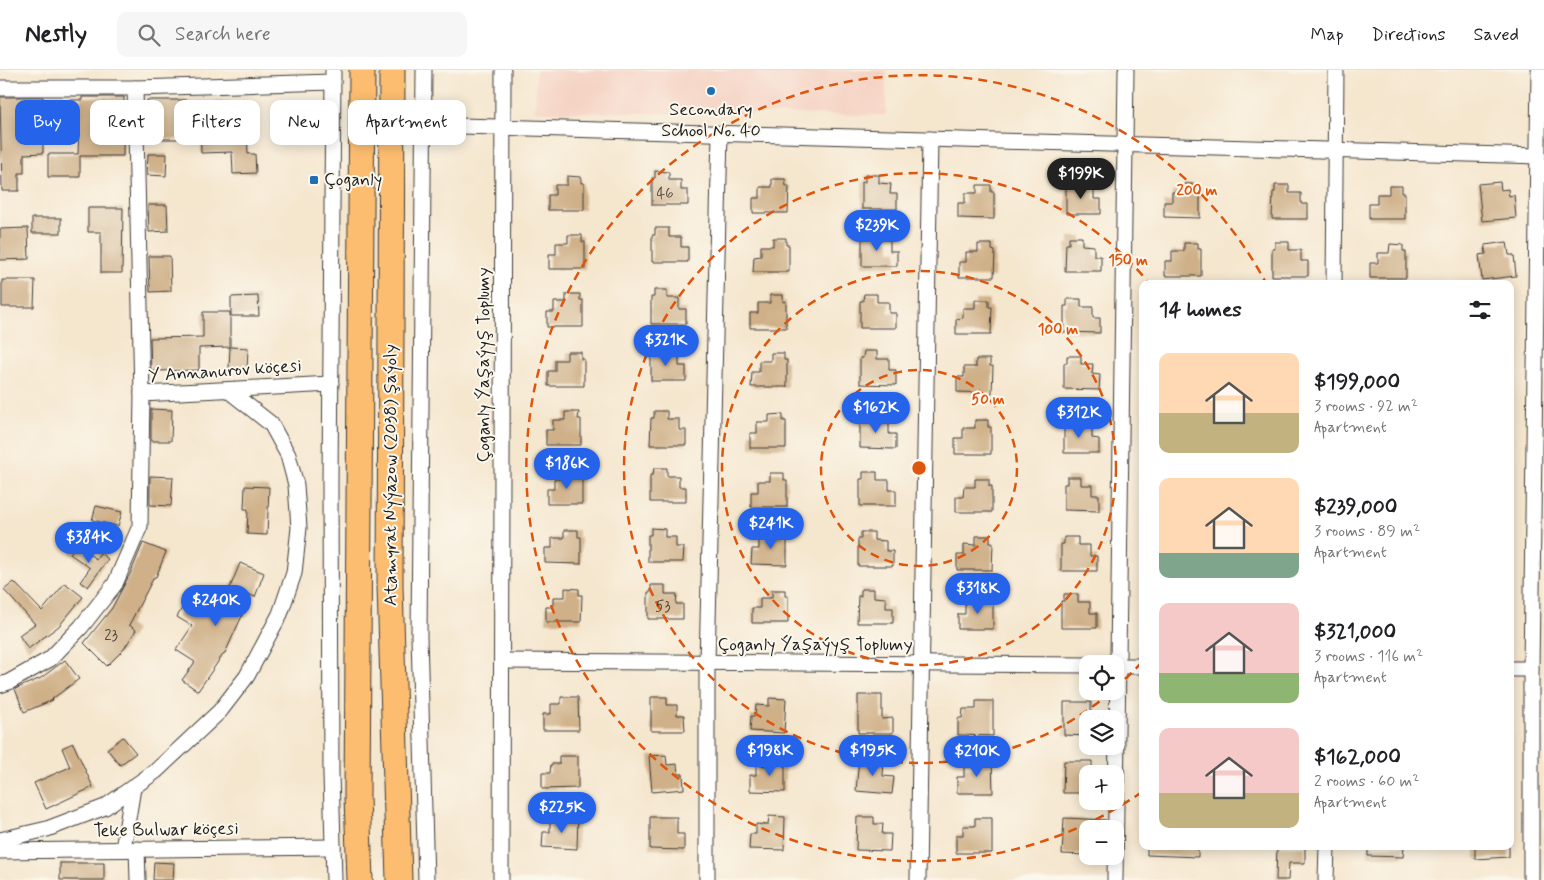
<!DOCTYPE html>
<html lang="en">
<head>
<meta charset="utf-8">
<style>
	body { margin:0; font-family:Mynerve,sans-serif; background:#f6f6f6; color:#202124; height:100vh; display:flex; flex-direction:column; font-size:19px; white-space:nowrap }
	* { box-sizing:border-box; margin:0 }
	p { font-size:16px; color:#757577 }
	.icon { flex:none; width:28px; height:28px; fill:none; stroke:currentColor; stroke-width:2; stroke-linecap:round; stroke-linejoin:round }
	.map { position:relative; flex:1; overflow:hidden }
	.details { position:absolute; left:1139px; top:210px; width:375px; height:570px; display:flex; flex-direction:column; background:#fff; border-radius:10px; box-shadow:0 2px 12px #0003 }
	.details>* { flex:none }
	.top-card { position:absolute; left:15px; top:30px; width:475px; height:45px; display:flex; gap:10px }
	.buttons { position:absolute; left:1079px; top:585px; display:grid; gap:10px }
	.buttons a { display:grid; place-items:center; width:45px; height:45px; border-radius:10px; background:#fff; box-shadow:0 2px 12px #0003; font-size:25px }
	.price { position:absolute; translate:-50% -42px; padding:0 11px; border-radius:18px; background:#2563eb; color:#fff; font-size:16px; line-height:32px; filter:drop-shadow(0 1px 2px #0008) }
	.price::after { content:''; position:absolute; left:50%; top:30px; width:15px; height:11px; margin-left:-8px; background:inherit; clip-path:polygon(0 0,100% 0,50% 100%) }
	.price.current { background:#222; color:#fff }
	ul { padding:0; list-style:none }
	li { display:flex; align-items:center; gap:15px; height:125px; padding:0 20px }
	li span { display:grid; place-items:center; flex:none; width:140px; height:100px; border-radius:10px; color:#555 }
	li>.icon { margin-inline-start:auto }
	span .icon { width:60px; height:60px; fill:#fffc; stroke-width:1 }
	li b { font-size:21px }
	h2 { display:flex; justify-content:space-between; align-items:center; height:60px; padding:0 20px; font-size:21px }
	.tag { padding:0 18px; border-radius:10px; background:#fff; box-shadow:0 2px 12px #0003; font-size:18px; line-height:45px }
	.tag.current { background:#2563eb; color:#fff }
	header { display:flex; align-items:center; gap:30px; box-sizing:border-box; height:70px; padding:0 25px; background:#fff; border-bottom:1px solid #e0e0e0 }
	header strong { font-size:24px }
	nav { display:flex; gap:28px; margin-inline-start:auto; font-size:18px }
	.search { width:350px; height:45px; background:#f6f6f6; display:flex; align-items:center; gap:12px; box-sizing:border-box; padding:0 18px; border-radius:10px; color:#757577; font-size:19px }
	.map>svg:first-child { display:block }
</style>
</head>
<body>
<header>
<strong>Nestly</strong>
<div class="search"><svg class="icon" aria-label="search" viewBox="0 0 24 24"><circle cx="10" cy="10" r="6"/><path d="M15 15l6 6"/></svg>Search here</div>
<nav><a>Map</a><a>Directions</a><a>Saved</a></nav>
</header>
<div class="map">
<svg width="1544" height="810" viewBox="0 0 1544 810">
	<rect width="100%" height="100%" fill="#fbf7ec"/>
	<filter id="ink" filterUnits="userSpaceOnUse"><feTurbulence type="fractalNoise" baseFrequency=".02" numOctaves="2"/><feDisplacementMap in="SourceGraphic" scale="10" xChannelSelector="R" yChannelSelector="G"/><feConvolveMatrix kernelMatrix="1 2 1 2 8 2 1 2 1" color-interpolation-filters="sRGB"/></filter>
	<filter id="wash" filterUnits="userSpaceOnUse"><feTurbulence type="fractalNoise" baseFrequency=".0096" numOctaves="4" result="noise"/><feDisplacementMap in="SourceGraphic" scale="20" xChannelSelector="R" yChannelSelector="G"/><feGaussianBlur stdDeviation="1.12" result="paint"/><feColorMatrix in="noise" values="0 0 0 0 0 0 0 0 0 0 0 0 0 0 0 0 0 1.4 0 .05"/><feComposite in="paint" operator="in"/></filter>
	<g filter="url(#wash)">
		<rect width="100%" height="100%" fill="#f5e6ce"/>
		<path fill="#f5d2c3" d="M536,0h350v45l-351,-3z"/>
		<g id="blocks">
			<g fill="#cfb088">
				<path d="M0,27h43v56l-19,1v19h-5v18h-17z"/>
				<path d="M82,27h42l-1,59h-43v21h-32v-23h30l1,-26h-11v-28h14z"/>
				<path d="M147,30h39v2l44,-1v11h16l2,42h7l1,19 -23,1 -1,-22 -31,1 -1,-41h-20v27h-21v-27h-12z"/>
				<path d="M148,84h19l-1,22 -19,-1z"/>
				<path d="M655,101l14,1v8h12v10h7v15h-36v-27h3z"/>
				<path d="M865,105h14v8l12,1 -1,10h7v15h-35v-27h3z"/>
				<path d="M567,106l14,1v6h3v27h-36v-15h7v-10h12z"/>
				<path d="M772,109h13l1,7h3l-1,27h-35v-15h7v-11h12z"/>
				<path d="M1069,110h13v8h12v11h7v15h-35v-27h3z"/>
				<path d="M1500,112l1,8 7,-1 1,7 5,-1 2,23 -34,3 -4,-37z"/>
				<path d="M1184,114h13v7h3v27l-36,-1v-15h8v-10h12z"/>
				<path d="M977,115h14v7h3v27l-36,-1v-15h7v-10h12z"/>
				<path d="M1275,115h14v8h12v11h7v15h-36l1,-27h2z"/>
				<path d="M1389,116h13v7h3v26h-36v-15h8v-10h12z"/>
				<path d="M148,135h19l1,26 -19,1z"/>
				<path d="M88,138h35l-1,65h-21v-41h-13z"/>
				<rect x="32" y="148" width="29" height="15"/>
				<path d="M28,158l1,31 -29,1v-31z"/>
				<path d="M655,158h14v9h12v10h7v15h-36v-27h3z"/>
				<path d="M865,162h14v8h11v11h7v15h-35v-27h3z"/>
				<path d="M568,165h14v7h3v27h-36v-15h7v-11h12z"/>
				<path d="M1069,167h13v8l12,1v10h7v15h-36l1,-27h3z"/>
				<path d="M773,168h13v7h3v27h-36l1,-15 7,-1v-10h12z"/>
				<path d="M1275,172h14v8h12v11h7v15h-36v-27h3z"/>
				<path d="M1507,172l2,13h5l2,21 -34,4 -3,-25 7,-1 -1,-9z"/>
				<path d="M1184,173h14v6h3v27h-36v-15h7v-10h12z"/>
				<path d="M978,174h14v6l3,1 -1,26h-35v-15h7v-10h12z"/>
				<path d="M1390,174l13,1v6h3v27h-36v-15h8v-10h11z"/>
				<path d="M149,186h21l1,35 -21,1z"/>
				<path d="M2,210h33l-1,27h-32z"/>
				<path d="M654,220h13v8h12v11h7v15h-35v-27h3z"/>
				<path d="M566,224h14v6h3v27h-36v-15h7v-10h12z"/>
				<path d="M864,224h13v8h12v11h7v15h-36v-27h3z"/>
				<path d="M770,225h13v7l3,-1v27h-36v-15h8v-10h12z"/>
				<path d="M258,226l1,20h-28v-19z"/>
				<path d="M1067,229h14v8h12v11h7v15l-36,-1v-26h3z"/>
				<path d="M975,230h14v7h3l-1,27h-35v-15l7,-1v-10h12z"/>
				<path d="M203,242h27v35l-31,1v22l-48,1 -1,-33 53,-1z"/>
				<path d="M230,277l18,1 -1,22 -18,-1z"/>
				<path d="M654,277h13v8h12v11h7v15h-35v-27h3z"/>
				<path d="M864,281h13v8h12v11h7v15l-36,-1v-26h3z"/>
				<path d="M567,282h14v7h3v27h-36v-15h7v-11h12z"/>
				<path d="M771,283h13v7h3v27h-36l1,-15h7v-11h12z"/>
				<path d="M1067,286h14v8h12l-1,10 8,1 -1,15 -35,-1v-26h3z"/>
				<path d="M976,289h14v7h3l-1,27 -35,-1v-15h7v-10h12z"/>
				<path d="M151,339l21,1 -1,31h-20z"/>
				<path d="M654,341h13v8h12v11h7v15h-36l1,-27h3z"/>
				<path d="M565,342h14l-1,7h3v26h-35v-15h7v-10h12z"/>
				<path d="M783,344v7h3v27h-36v-15h7v-11h12v-7z"/>
				<path d="M863,345h14v8h12v11h7v15l-36,-1v-26h3z"/>
				<path d="M975,350h13v7h3v27h-36v-16h8v-10h12z"/>
				<path d="M1067,350h14v8h11v10l7,1v14h-35v-26l3,-1z"/>
				<path d="M654,398h13v8h12v11h7v15h-36v-27h3z"/>
				<path d="M566,401h13v6l3,1v26h-35v-15h7v-10h12z"/>
				<path d="M863,402h14v8h12v10h7v16h-36v-27h3z"/>
				<path d="M770,403h14v7h3v27h-36v-15h7v-11h12z"/>
				<path d="M150,406l23,1 -2,29 -21,-1z"/>
				<path d="M1067,407h14v8h11v10h7v16l-35,-1v-26h3z"/>
				<path d="M975,409h14v7h3v26h-36v-15h7l1,-10h11z"/>
				<path d="M245,416l24,1 -2,48 -20,-1 1,-25h-4z"/>
				<path d="M96,436l26,6 -4,14 -26,-6z"/>
				<path d="M651,458l14,1v8h11v10h8l-1,15h-35v-27h3z"/>
				<path d="M564,460h14v7h3v27l-36,-1v-15h7v-10h12z"/>
				<path d="M771,461h13v7h3v27l-36,-1 1,-15h7v-10h12z"/>
				<path d="M861,462h13v8l12,1v10h7v15h-35v-27h3z"/>
				<path d="M976,466h14v7h3l-1,27h-35v-15h7v-11l12,1z"/>
				<path d="M1064,467h14v8h12v11h7v15h-36v-27h3z"/>
				<path d="M143,473l23,9 -10,25h-2l-25,48 7,5 -12,19 -17,17 -23,-23 28,-35 19,-36z"/>
				<path d="M76,475l20,14 4,-6 8,6 -20,28 -8,-5 10,-14 -20,-14z"/>
				<path d="M240,493l24,10 -9,24 -7,-3 -6,22 -17,37h-1l-26,38 -16,-11 13,-18 -19,-12 16,-24 -15,-9 5,-9 16,8 2,-4 10,4 6,-9 7,3 4,-15z"/>
				<path d="M14,512l28,29 23,-28 18,14 -24,29 -31,23 -9,-14 16,-11 -31,-34z"/>
				<path d="M651,515h14v9h12l-1,10h7v15h-35v-27h3z"/>
				<path d="M565,518l14,1v6h3l-1,27h-35v-15h7v-10h12z"/>
				<path d="M861,519h13v8l12,1v10h7v15h-36l1,-27h3z"/>
				<path d="M772,520h13v6h3v27h-36v-15h8v-10h12z"/>
				<path d="M1064,524h14v8h12v11h7v15h-36v-27h3z"/>
				<path d="M977,525h14v7h2v27h-35v-15h7v-11h12z"/>
				<path d="M65,590l14,19 -27,20 1,1 -29,12 -9,-23 26,-11z"/>
				<path d="M858,625h24v24l11,-1v15h-35z"/>
				<path d="M561,627h17l1,33h-36v-16h8v-10h10z"/>
				<path d="M651,627h16v8h10v10h7l1,16h-34z"/>
				<path d="M769,628l17,1 -2,34 -34,-2 1,-15h4l1,-11 13,1z"/>
				<path d="M976,631h17v35l-35,-1v-17h4l1,-9h13z"/>
				<path d="M1064,632h27v17h-3v17l-24,-1z"/>
				<path d="M123,667l13,16 -16,12 -13,-16z"/>
				<path d="M73,673l20,44 -47,22 -12,-26 36,-16 -8,-19z"/>
				<path d="M666,685l1,10 10,-1 1,10h5l1,15 -32,3 -3,-36z"/>
				<path d="M559,686h19v32l-36,1v-16h8l1,-9h8z"/>
				<path d="M768,687l17,1v34l-35,-1v-16h6v-10l12,1z"/>
				<path d="M859,688l25,2 -1,16 11,1 -2,17 -36,-3z"/>
				<path d="M976,689h16l1,34h-36v-16h7v-10h12z"/>
				<path d="M1064,691h28v13h-4v19h-25z"/>
				<path d="M561,745h17l-1,34 -35,-2 1,-15h7v-10h10z"/>
				<path d="M769,746l16,1 -1,33 -35,-1 1,-15h6v-10l12,1z"/>
				<path d="M650,747h27v17h7v16l-34,-1z"/>
				<path d="M857,747h17v7h9l-1,10h9l-1,17 -34,-1z"/>
				<path d="M975,748h17v35h-36v-18h7v-9h12z"/>
				<path d="M1064,748l42,2v9h-18v26l-26,-1z"/>
				<path d="M1147,776h51v11l-51,-2z"/>
				<path d="M1277,776h28v17h-16l-1,17h-12z"/>
				<path d="M1368,776h36l-1,11 -35,-1z"/>
				<path d="M1475,776h34v11l-34,2z"/>
				<path d="M154,792l20,1 -1,17h-20z"/>
				<rect x="60" y="793" width="44" height="17"/>
			</g>
		</g>
	</g>
	<g filter="url(#ink)">
		<use href="#blocks" fill-opacity="0" stroke="#3d3a37" stroke-width="1"/>
		<g fill="none" stroke-linecap="round" stroke-linejoin="round">
			<defs>
				<g id="minor">
					<path d="M333,0l-3,414 1,290 3,106"/>
					<path d="M424,0l-5,566 7,244"/>
					<path d="M0,18h135l198,-6"/>
					<path d="M135,18l7,306"/>
					<path d="M424,55l1114,31"/>
					<path d="M1334,214l2,-214"/>
					<path d="M502,591l586,4"/>
					<path d="M1115,596h27"/>
					<path d="M1510,599h21"/>
					<path d="M0,615l9,-3 41,-23 31,-32 34,-43 25,-58 2,-132 189,-10"/>
					<path d="M0,770l47,-11 58,-22 51,-36 64,-60 27,-35 33,-62 14,-41 5,-45 -3,-43 -8,-30 -17,-31 -43,-34"/>
					<path d="M123,779l10,-61"/>
					<path d="M137,779l1,31"/>
					<path d="M0,781l333,-4"/>
					<path d="M501,810l2,-810"/>
					<path d="M707,810v-217l13,-529"/>
					<path d="M918,810l12,-741"/>
					<path d="M1115,810l11,-810"/>
					<path d="M1326,810l1,-34"/>
					<path d="M1531,810v-211l8,-599"/>
				</g>
				<g id="primary">
					<path d="M392,0l-2,516 9,294"/>
					<path d="M360,810l-3,-83 5,-727"/>
				</g>
			</defs>
			<use href="#minor" stroke="#3d3a37" stroke-width="17"/>
			<use href="#primary" stroke="#3d3a37" stroke-width="27"/>
			<use href="#minor" stroke="#fff" stroke-width="15"/>
			<use href="#primary" stroke="#fcbd6f" stroke-width="25"/>
		</g>
	</g>
	<g fill="none" stroke="#de560d" stroke-width="2.5" stroke-dasharray="9 6">
		<circle cx="919" cy="398" r="98"/>
		<circle cx="919" cy="398" r="197"/>
		<path d="M1142 592A295 295 0 0 1 1116 617M1111 622A295 295 0 1 1 1148 212"/>
		<path d="M1142 722A393 393 0 1 1 1266 213"/>
	</g>
	<g fill="#1f6fb2" stroke="#fbf7ec" stroke-width="2">
		<circle cx="711" cy="21" r="5"/>
		<rect x="309" y="105" width="10" height="10" rx="2.5"/>
	</g>
	<g text-anchor="middle" dominant-baseline="central" stroke-width="4" stroke-linejoin="round" paint-order="stroke">
		<g font-size="15" fill="#494137">
			<text x="665" y="124">46</text>
			<text x="663" y="537">53</text>
			<text x="111" y="566">23</text>
		</g>
		<g font-size="18" fill="#1c1c1c" stroke="#fbf7ec">
			<text x="711" y="40">Secondary<tspan x="711" dy="21">School No. 40</tspan></text>
			<text x="324" y="110" text-anchor="start">Çoganly</text>
		</g>
		<g font-size="18" fill="#1c1c1c" stroke="#fbf7ec">
			<text transform="translate(484 295) rotate(-90)">Çoganly Ýaşaýyş Toplumy</text>
			<text transform="translate(225 301) rotate(-4)">Y Annanurov köçesi</text>
			<text transform="translate(391 405) rotate(-90)">Atamyrat Nyýazow (2038) şaýoly</text>
			<text x="815" y="575">Çoganly Ýaşaýyş Toplumy</text>
			<text transform="translate(166 760) rotate(-1)">Teke Bulwar köçesi</text>
		</g>
	</g>
	<circle cx="919" cy="398" r="8" fill="#de560d" stroke="#fbf7ec" stroke-width="2.5"/>
	<g font-size="15" text-anchor="middle" font-weight="bold" fill="#de560d" stroke="#fbf7ec" stroke-width="4" stroke-linejoin="round" paint-order="stroke">
		<text x="1197" y="125">200 m</text>
		<text x="1128" y="195">150 m</text>
		<text x="1058" y="264">100 m</text>
		<text x="988" y="334">50 m</text>
	</g>
</svg>
<div class="buttons">
<a><svg class="icon" aria-label="locate" viewBox="0 0 24 24"><circle cx="12" cy="12" r="6"/><path d="M12 2v4M12 18v4M2 12h4M18 12h4"/></svg></a>
<a><svg class="icon" aria-label="layers" viewBox="0 0 24 24"><path d="M12 4l9 5-9 5-9-5zM3 14l9 5 9-5"/></svg></a>
<a>+</a>
<a>−</a>
</div>
<b class="price current" style="left:1081px;top:130px">$199K</b>
<b class="price" style="left:877px;top:182px">$239K</b>
<b class="price" style="left:666px;top:297px">$321K</b>
<b class="price" style="left:876px;top:364px">$162K</b>
<b class="price" style="left:1079px;top:369px">$312K</b>
<b class="price" style="left:567px;top:420px">$186K</b>
<b class="price" style="left:771px;top:480px">$241K</b>
<b class="price" style="left:89px;top:494px">$384K</b>
<b class="price" style="left:978px;top:545px">$318K</b>
<b class="price" style="left:216px;top:557px">$240K</b>
<b class="price" style="left:770px;top:707px">$198K</b>
<b class="price" style="left:873px;top:707px">$195K</b>
<b class="price" style="left:977px;top:708px">$210K</b>
<b class="price" style="left:562px;top:764px">$225K</b>
<div class="top-card">
<a class="tag current">Buy</a>
<a class="tag">Rent</a>
<a class="tag">Filters</a>
<a class="tag">New</a>
<a class="tag">Apartment</a>
</div>
<section class="details">
<h2>14 homes<svg class="icon" aria-label="filters" viewBox="0 0 24 24"><path d="M4 7h16M4 17h16"/><circle cx="9" cy="7" r="2"/><circle cx="15" cy="17" r="2"/></svg></h2>
<ul>
<li><span style="background:linear-gradient(#ffd9b3 60%,#c2b280 0)"><svg class="icon" aria-label="home" viewBox="0 0 24 24"><path d="M3 11l9-7 9 7M6 9v11h12V9"/></svg></span><div><b>$199,000</b><p>3 rooms · 92 m²</p><p>Apartment</p></div></li>
<li><span style="background:linear-gradient(#ffd9b3 75%,#7fa58c 0)"><svg class="icon" aria-label="home" viewBox="0 0 24 24"><path d="M3 11l9-7 9 7M6 9v11h12V9"/></svg></span><div><b>$239,000</b><p>3 rooms · 89 m²</p><p>Apartment</p></div></li>
<li><span style="background:linear-gradient(#f6c9c9 70%,#8fb573 0)"><svg class="icon" aria-label="home" viewBox="0 0 24 24"><path d="M3 11l9-7 9 7M6 9v11h12V9"/></svg></span><div><b>$321,000</b><p>3 rooms · 116 m²</p><p>Apartment</p></div></li>
<li><span style="background:linear-gradient(#f6c9c9 65%,#c2b280 0)"><svg class="icon" aria-label="home" viewBox="0 0 24 24"><path d="M3 11l9-7 9 7M6 9v11h12V9"/></svg></span><div><b>$162,000</b><p>2 rooms · 60 m²</p><p>Apartment</p></div></li>
</ul>
</section>
</div>
</body>
</html>
